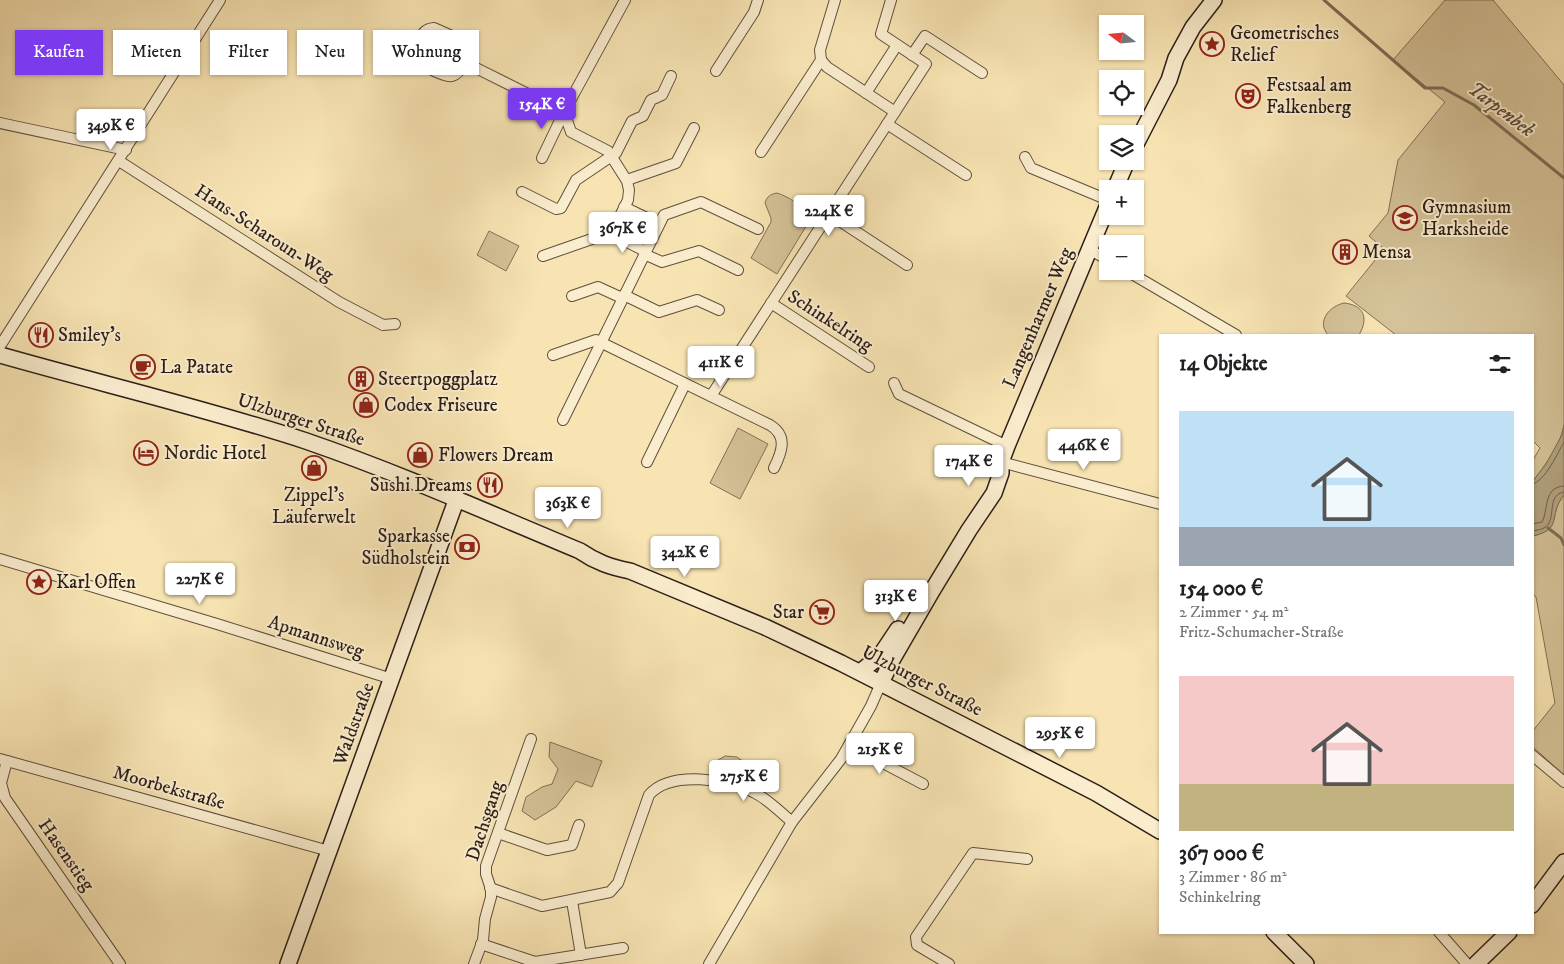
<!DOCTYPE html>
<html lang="de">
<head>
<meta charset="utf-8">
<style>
	body { margin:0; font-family:"IM FELL DW Pica",serif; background:#f6f6f6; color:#202124; height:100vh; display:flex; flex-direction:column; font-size:19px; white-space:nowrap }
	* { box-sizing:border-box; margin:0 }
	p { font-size:16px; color:#757577 }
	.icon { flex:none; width:28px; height:28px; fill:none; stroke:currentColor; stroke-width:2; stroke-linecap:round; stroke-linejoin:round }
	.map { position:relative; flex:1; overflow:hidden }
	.sheet { position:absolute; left:1159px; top:334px; width:375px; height:600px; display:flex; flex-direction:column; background:#fff; border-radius:0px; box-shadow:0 1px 4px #0004 }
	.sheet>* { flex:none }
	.guide { position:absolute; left:15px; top:30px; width:475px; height:45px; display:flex; gap:10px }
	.needle { width:32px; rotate:286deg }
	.fabs { position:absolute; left:1099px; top:15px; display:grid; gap:10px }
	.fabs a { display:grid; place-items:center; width:45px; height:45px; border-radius:0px; background:#fff; box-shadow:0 1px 4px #0004; font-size:25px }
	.price { position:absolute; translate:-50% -42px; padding:0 11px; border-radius:5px; background:#fff; color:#222; font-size:16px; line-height:32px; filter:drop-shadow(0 1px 2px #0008) }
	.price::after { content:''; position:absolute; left:50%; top:30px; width:15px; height:11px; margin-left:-8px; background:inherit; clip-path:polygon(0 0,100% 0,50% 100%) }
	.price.on { background:#7c3aed; color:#fff }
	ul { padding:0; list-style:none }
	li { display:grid; align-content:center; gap:10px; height:265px; padding:0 20px }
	li span { display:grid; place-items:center; height:155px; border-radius:0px; color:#555 }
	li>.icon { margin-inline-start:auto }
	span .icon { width:90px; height:90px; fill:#fffc; stroke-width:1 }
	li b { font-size:21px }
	h2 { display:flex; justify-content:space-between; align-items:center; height:60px; padding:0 20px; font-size:21px }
	.pill { padding:0 18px; border-radius:0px; background:#fff; box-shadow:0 1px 4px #0004; font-size:18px; line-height:45px }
	.pill.on { background:#7c3aed; color:#fff }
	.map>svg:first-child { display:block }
</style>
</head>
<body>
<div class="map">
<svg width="1564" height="964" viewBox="0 0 1564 964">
	<rect width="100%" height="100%" fill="#f8e4b3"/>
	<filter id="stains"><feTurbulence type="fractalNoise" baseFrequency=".004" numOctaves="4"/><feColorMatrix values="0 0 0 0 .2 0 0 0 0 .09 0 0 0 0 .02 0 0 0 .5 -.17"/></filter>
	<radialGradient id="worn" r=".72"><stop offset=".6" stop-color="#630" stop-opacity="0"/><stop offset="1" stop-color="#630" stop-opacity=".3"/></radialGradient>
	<g fill="#d5c298" stroke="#807058">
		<path d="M1445,0h48l71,85v340c-4,21 -19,40 -31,56v-21l7,-12 -7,-7 -1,-106h-136l-50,-39 38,-47 -15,-13 19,-23 10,-53 47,-58 -52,-42z"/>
		<path d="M777,193c15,5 29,15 31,30l-31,51 -26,-16 20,-36v-4l-6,-15c2,-7 6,-9 12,-10z"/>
		<path d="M489,231l30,15 -13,25 -29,-16z"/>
		<path d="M1344,303c20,2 25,15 15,32h-31c-12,-14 2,-29 16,-32z"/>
		<path d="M738,428l30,16 -28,55 -30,-16z"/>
		<path d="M1564,495v280l-31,-28 -1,-15 23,-29 -19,-106 -3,-3v-58c31,-8 14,-20 31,-41z"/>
		<path d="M550,742l52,19 -10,26 -16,-6 -20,26 -21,13 -13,-9 4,-14 16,-10 10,-3 6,-15 -9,-12z"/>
		<path d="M725,756l12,1 7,5v9l-6,7 -10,-2 -11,-6 1,-10z"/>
	</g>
	<path fill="#b2a17e" stroke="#7c6d55" d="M1564,425v70c-17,21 0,34 -31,41v-55l13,-17 16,-29z"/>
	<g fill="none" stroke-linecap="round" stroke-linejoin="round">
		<g stroke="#6e604a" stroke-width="1">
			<path d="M1532,484c13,-2 26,-32 32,-42"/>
			<path d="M1532,524l10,-2c7,-13 1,-35 22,-36"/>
			<path d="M1532,531c4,-1 9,-1 12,-3 14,-8 1,-33 20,-36"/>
		</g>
		<g stroke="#7c6d55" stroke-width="3">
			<path d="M1324,0l101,88h18l31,17 90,73"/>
			<path d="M1548,528l13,10 3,7"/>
		</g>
		<defs>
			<g id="street">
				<path d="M434,28l27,12 6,7c2,9 -5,26 -15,29 -7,2 -34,-12 -37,-19 -2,-6 2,-12 5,-18 3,-7 6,-10 14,-11z"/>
				<path d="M912,55l13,-19 57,37"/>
				<path d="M821,60l6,7 68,45"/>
				<path d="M464,62l100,50"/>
				<path d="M716,71l38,-59 4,-12"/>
				<path d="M866,93l31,-48"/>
				<path d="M564,112l7,20 37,19 19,30 2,9 -1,10 -17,34"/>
				<path d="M0,123l126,27"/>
				<path d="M887,124l79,51"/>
				<path d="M761,152l60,-92 -1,-10 15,-50"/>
				<path d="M1025,157l6,11 77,32"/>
				<path d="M542,158l22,-46 61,-112"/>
				<path d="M119,161l220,141 44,23 12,-1"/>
				<path d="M627,180l49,-17 18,-35"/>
				<path d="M522,192l34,17 5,-1 15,-28 40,-27 16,-32 11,-5 8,-16 11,-5 9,-19"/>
				<path d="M624,207l35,17"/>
				<path d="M829,214l78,51"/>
				<path d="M1089,249l19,11"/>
				<path d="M644,254l18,8 37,-11 39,19"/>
				<path d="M543,256l66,-23 36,18"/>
				<path d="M1127,271l109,64"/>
				<path d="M624,295l35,17 38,-12 22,10"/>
				<path d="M572,296l26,-9 24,11"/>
				<path d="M771,303l98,64"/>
				<path d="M0,346l220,-346"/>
				<path d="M553,355l43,-15 174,85c18,11 12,27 4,43"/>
				<path d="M894,383l5,11 108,52"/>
				<path d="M711,396l215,-332 -45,-30 10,-34"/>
				<path d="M563,420l101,-205 37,-13 57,27"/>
				<path d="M647,462l38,-78"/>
				<path d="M1001,462l159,42"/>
				<path d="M0,559l217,65 175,55"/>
				<path d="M849,745l74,39"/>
				<path d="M1532,755l32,27"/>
				<path d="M0,759l329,92"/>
				<path d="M7,761l-6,22 4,15 115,166"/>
				<path d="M498,833l49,17 25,-5 7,-20"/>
				<path d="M490,888l52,18 68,-14 8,-9 31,-88c21,-25 81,-16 106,-2 14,7 26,20 37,29"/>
				<path d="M572,901l9,54"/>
				<path d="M1439,932l28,32"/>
				<path d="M481,944l54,18 88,-14"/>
				<path d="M474,964l9,-24 2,-21 6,-22v-8l-5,-15v-8l45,-127"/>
				<path d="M709,964l83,-142 49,-63 30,-53 10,-23"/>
				<path d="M949,964l-32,-19 -1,-8 57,-84 54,6"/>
			</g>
			<g id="secondary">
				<path d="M1135,146l34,-66 7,-22 17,-31 21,-27"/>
				<path d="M1115,189l12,-28"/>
				<path d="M0,355c102,29 205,53 306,86 93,32 183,72 274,110 16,11 30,16 50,20l135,56 76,36 255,130 64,38"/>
				<path d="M860,672l20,-16 18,-27"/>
				<path d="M881,683l11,-23 40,-69 37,-61 25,-37 7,-20v-11l6,-16 101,-241"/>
				<path d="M1532,905l32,-43"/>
				<path d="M1274,932l32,32"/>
				<path d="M288,964l169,-466"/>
				<path d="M1476,964l33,-32"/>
			</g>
		</defs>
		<use href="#street" stroke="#5e503e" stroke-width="12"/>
		<use href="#secondary" stroke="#2b1e17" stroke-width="18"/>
		<use href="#street" stroke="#faedce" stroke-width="10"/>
		<use href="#secondary" stroke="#faedce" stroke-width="15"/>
	</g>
	<defs>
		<symbol id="sight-ring" viewBox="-11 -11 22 22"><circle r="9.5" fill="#faedce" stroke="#8f2418" stroke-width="1.5"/><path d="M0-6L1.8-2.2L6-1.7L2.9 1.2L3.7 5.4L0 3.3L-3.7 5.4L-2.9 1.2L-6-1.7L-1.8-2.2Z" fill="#8f2418"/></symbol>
		<symbol id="theatre-ring" viewBox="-11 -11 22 22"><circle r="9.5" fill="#faedce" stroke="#8f2418" stroke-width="1.5"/><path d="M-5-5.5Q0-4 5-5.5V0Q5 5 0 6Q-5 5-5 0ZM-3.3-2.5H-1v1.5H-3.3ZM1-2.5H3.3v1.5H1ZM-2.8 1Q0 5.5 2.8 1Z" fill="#8f2418"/></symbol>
		<symbol id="school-ring" viewBox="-11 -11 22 22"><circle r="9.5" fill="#faedce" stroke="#8f2418" stroke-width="1.5"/><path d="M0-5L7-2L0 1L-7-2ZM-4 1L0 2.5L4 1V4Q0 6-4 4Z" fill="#8f2418"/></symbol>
		<symbol id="building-ring" viewBox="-11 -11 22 22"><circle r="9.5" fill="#faedce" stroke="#8f2418" stroke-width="1.5"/><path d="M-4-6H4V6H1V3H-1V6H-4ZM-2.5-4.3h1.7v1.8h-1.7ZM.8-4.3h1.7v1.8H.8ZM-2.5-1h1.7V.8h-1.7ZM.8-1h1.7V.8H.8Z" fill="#8f2418"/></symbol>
		<symbol id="restaurant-ring" viewBox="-11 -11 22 22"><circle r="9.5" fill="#faedce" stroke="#8f2418" stroke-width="1.5"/><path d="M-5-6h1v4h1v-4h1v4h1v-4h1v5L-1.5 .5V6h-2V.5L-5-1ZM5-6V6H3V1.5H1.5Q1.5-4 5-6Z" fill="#8f2418"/></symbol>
		<symbol id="cafe-ring" viewBox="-11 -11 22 22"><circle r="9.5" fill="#faedce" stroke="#8f2418" stroke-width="1.5"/><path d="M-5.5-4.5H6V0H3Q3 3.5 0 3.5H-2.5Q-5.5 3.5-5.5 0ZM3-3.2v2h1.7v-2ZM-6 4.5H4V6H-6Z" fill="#8f2418"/></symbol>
		<symbol id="shop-ring" viewBox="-11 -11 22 22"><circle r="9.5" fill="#faedce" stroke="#8f2418" stroke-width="1.5"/><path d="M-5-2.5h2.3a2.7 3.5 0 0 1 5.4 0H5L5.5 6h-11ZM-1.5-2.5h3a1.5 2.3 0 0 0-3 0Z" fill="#8f2418"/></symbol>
		<symbol id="hotel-ring" viewBox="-11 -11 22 22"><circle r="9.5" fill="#faedce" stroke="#8f2418" stroke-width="1.5"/><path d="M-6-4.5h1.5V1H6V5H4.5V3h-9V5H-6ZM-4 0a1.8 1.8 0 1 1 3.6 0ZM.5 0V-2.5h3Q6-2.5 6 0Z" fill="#8f2418"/></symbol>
		<symbol id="bank-ring" viewBox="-11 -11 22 22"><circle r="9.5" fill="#faedce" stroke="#8f2418" stroke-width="1.5"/><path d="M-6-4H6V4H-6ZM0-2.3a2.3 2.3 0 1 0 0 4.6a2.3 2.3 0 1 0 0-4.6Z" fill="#8f2418"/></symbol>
		<symbol id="supermarket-ring" viewBox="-11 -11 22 22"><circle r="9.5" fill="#faedce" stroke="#8f2418" stroke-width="1.5"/><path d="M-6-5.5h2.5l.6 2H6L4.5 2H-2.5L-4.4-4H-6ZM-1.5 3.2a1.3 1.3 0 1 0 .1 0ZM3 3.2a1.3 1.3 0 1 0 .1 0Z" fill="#8f2418"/></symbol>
	</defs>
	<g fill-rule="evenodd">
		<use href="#sight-ring" x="1198" y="30" width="28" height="28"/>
		<use href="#theatre-ring" x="1234" y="82" width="28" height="28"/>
		<use href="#school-ring" x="1391" y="204" width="28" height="28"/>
		<use href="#building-ring" x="1331" y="238" width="28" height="28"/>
		<use href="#restaurant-ring" x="27" y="321" width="28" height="28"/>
		<use href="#cafe-ring" x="129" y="353" width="28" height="28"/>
		<use href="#building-ring" x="347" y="365" width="28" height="28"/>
		<use href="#shop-ring" x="352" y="391" width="28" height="28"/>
		<use href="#hotel-ring" x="132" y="439" width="28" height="28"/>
		<use href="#shop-ring" x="406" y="441" width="28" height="28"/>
		<use href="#shop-ring" x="300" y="454" width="28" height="28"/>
		<use href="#restaurant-ring" x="476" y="471" width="28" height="28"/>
		<use href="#bank-ring" x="453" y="533" width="28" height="28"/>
		<use href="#sight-ring" x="25" y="568" width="28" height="28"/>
		<use href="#supermarket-ring" x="808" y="598" width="28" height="28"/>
	</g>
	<g text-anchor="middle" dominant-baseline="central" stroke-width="4" stroke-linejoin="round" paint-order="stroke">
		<g font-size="19" fill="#2b1e17" stroke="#faedce" text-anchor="start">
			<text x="1230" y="33">Geometrisches<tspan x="1230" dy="22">Relief</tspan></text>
			<text x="1266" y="85">Festsaal am<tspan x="1266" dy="22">Falkenberg</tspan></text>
			<text x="1422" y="207">Gymnasium<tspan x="1422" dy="22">Harksheide</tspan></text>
			<text x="1362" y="252">Mensa</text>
			<text x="58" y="335">Smiley's</text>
			<text x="160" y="367">La Patate</text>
			<text x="378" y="379">Steertpoggplatz</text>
			<text x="384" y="405">Codex Friseure</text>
			<text x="164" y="453">Nordic Hotel</text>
			<text x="438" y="455">Flowers Dream</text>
			<text x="472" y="485" text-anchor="end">Sushi Dreams</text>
			<text x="314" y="495" text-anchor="middle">Zippel's<tspan x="314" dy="22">Läuferwelt</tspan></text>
			<text x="450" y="536" text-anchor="end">Sparkasse<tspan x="450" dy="22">Südholstein</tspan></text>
			<text x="56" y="582">Karl Offen</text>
			<text x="804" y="612" text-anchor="end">Star</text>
		</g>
		<g font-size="19" fill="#2b1e17" stroke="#faedce">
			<text transform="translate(264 233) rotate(33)">Hans-Scharoun-Weg</text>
			<text transform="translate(1038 318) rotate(-67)">Langenharmer Weg</text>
			<text transform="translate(830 321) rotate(33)">Schinkelring</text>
			<text transform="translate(301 420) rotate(18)">Ulzburger Straße</text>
			<text transform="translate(316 637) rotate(18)">Apmannsweg</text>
			<text transform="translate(922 681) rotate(27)">Ulzburger Straße</text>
			<text transform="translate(354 724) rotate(-70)">Waldstraße</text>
			<text transform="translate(169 788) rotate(16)">Moorbekstraße</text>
			<text transform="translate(485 821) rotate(-72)">Dachsgang</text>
			<text transform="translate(66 855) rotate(55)">Hasenstieg</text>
		</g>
		<g font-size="20" font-style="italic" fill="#5a4c3b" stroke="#faedce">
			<text transform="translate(1501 110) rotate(37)">Tarpenbek</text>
		</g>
	</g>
	<rect width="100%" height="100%" filter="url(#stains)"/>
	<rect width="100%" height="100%" fill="url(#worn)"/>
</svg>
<div class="fabs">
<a><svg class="needle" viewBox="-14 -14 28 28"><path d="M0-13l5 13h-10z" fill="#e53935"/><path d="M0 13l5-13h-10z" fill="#757577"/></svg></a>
<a><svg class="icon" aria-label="locate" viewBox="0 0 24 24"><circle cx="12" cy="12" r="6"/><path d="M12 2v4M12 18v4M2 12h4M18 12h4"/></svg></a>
<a><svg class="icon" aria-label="layers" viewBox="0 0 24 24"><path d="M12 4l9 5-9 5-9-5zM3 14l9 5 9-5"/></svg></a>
<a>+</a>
<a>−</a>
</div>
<b class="price on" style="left:542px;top:130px">154K €</b>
<b class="price" style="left:111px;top:151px">349K €</b>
<b class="price" style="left:829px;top:237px">224K €</b>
<b class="price" style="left:623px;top:254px">367K €</b>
<b class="price" style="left:721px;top:388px">411K €</b>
<b class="price" style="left:1084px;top:471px">446K €</b>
<b class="price" style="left:969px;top:487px">174K €</b>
<b class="price" style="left:568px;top:529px">363K €</b>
<b class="price" style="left:685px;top:578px">342K €</b>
<b class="price" style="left:200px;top:605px">227K €</b>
<b class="price" style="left:896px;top:622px">313K €</b>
<b class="price" style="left:1060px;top:759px">295K €</b>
<b class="price" style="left:880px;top:775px">215K €</b>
<b class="price" style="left:744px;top:802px">275K €</b>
<div class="guide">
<a class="pill on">Kaufen</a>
<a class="pill">Mieten</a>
<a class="pill">Filter</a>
<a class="pill">Neu</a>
<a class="pill">Wohnung</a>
</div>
<section class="sheet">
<h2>14 Objekte<svg class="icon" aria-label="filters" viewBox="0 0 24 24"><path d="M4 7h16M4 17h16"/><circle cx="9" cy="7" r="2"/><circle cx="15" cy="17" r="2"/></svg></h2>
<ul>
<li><span style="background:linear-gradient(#bfe0f5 75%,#9aa5b1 0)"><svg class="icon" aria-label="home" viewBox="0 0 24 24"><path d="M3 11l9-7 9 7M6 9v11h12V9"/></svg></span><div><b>154 000 €</b><p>2 Zimmer · 54 m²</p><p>Fritz-Schumacher-Straße</p></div></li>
<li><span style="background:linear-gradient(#f6c9c9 70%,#c2b280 0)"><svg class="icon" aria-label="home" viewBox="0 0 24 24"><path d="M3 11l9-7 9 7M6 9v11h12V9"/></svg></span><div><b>367 000 €</b><p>3 Zimmer · 86 m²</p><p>Schinkelring</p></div></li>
</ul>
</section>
</div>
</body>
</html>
